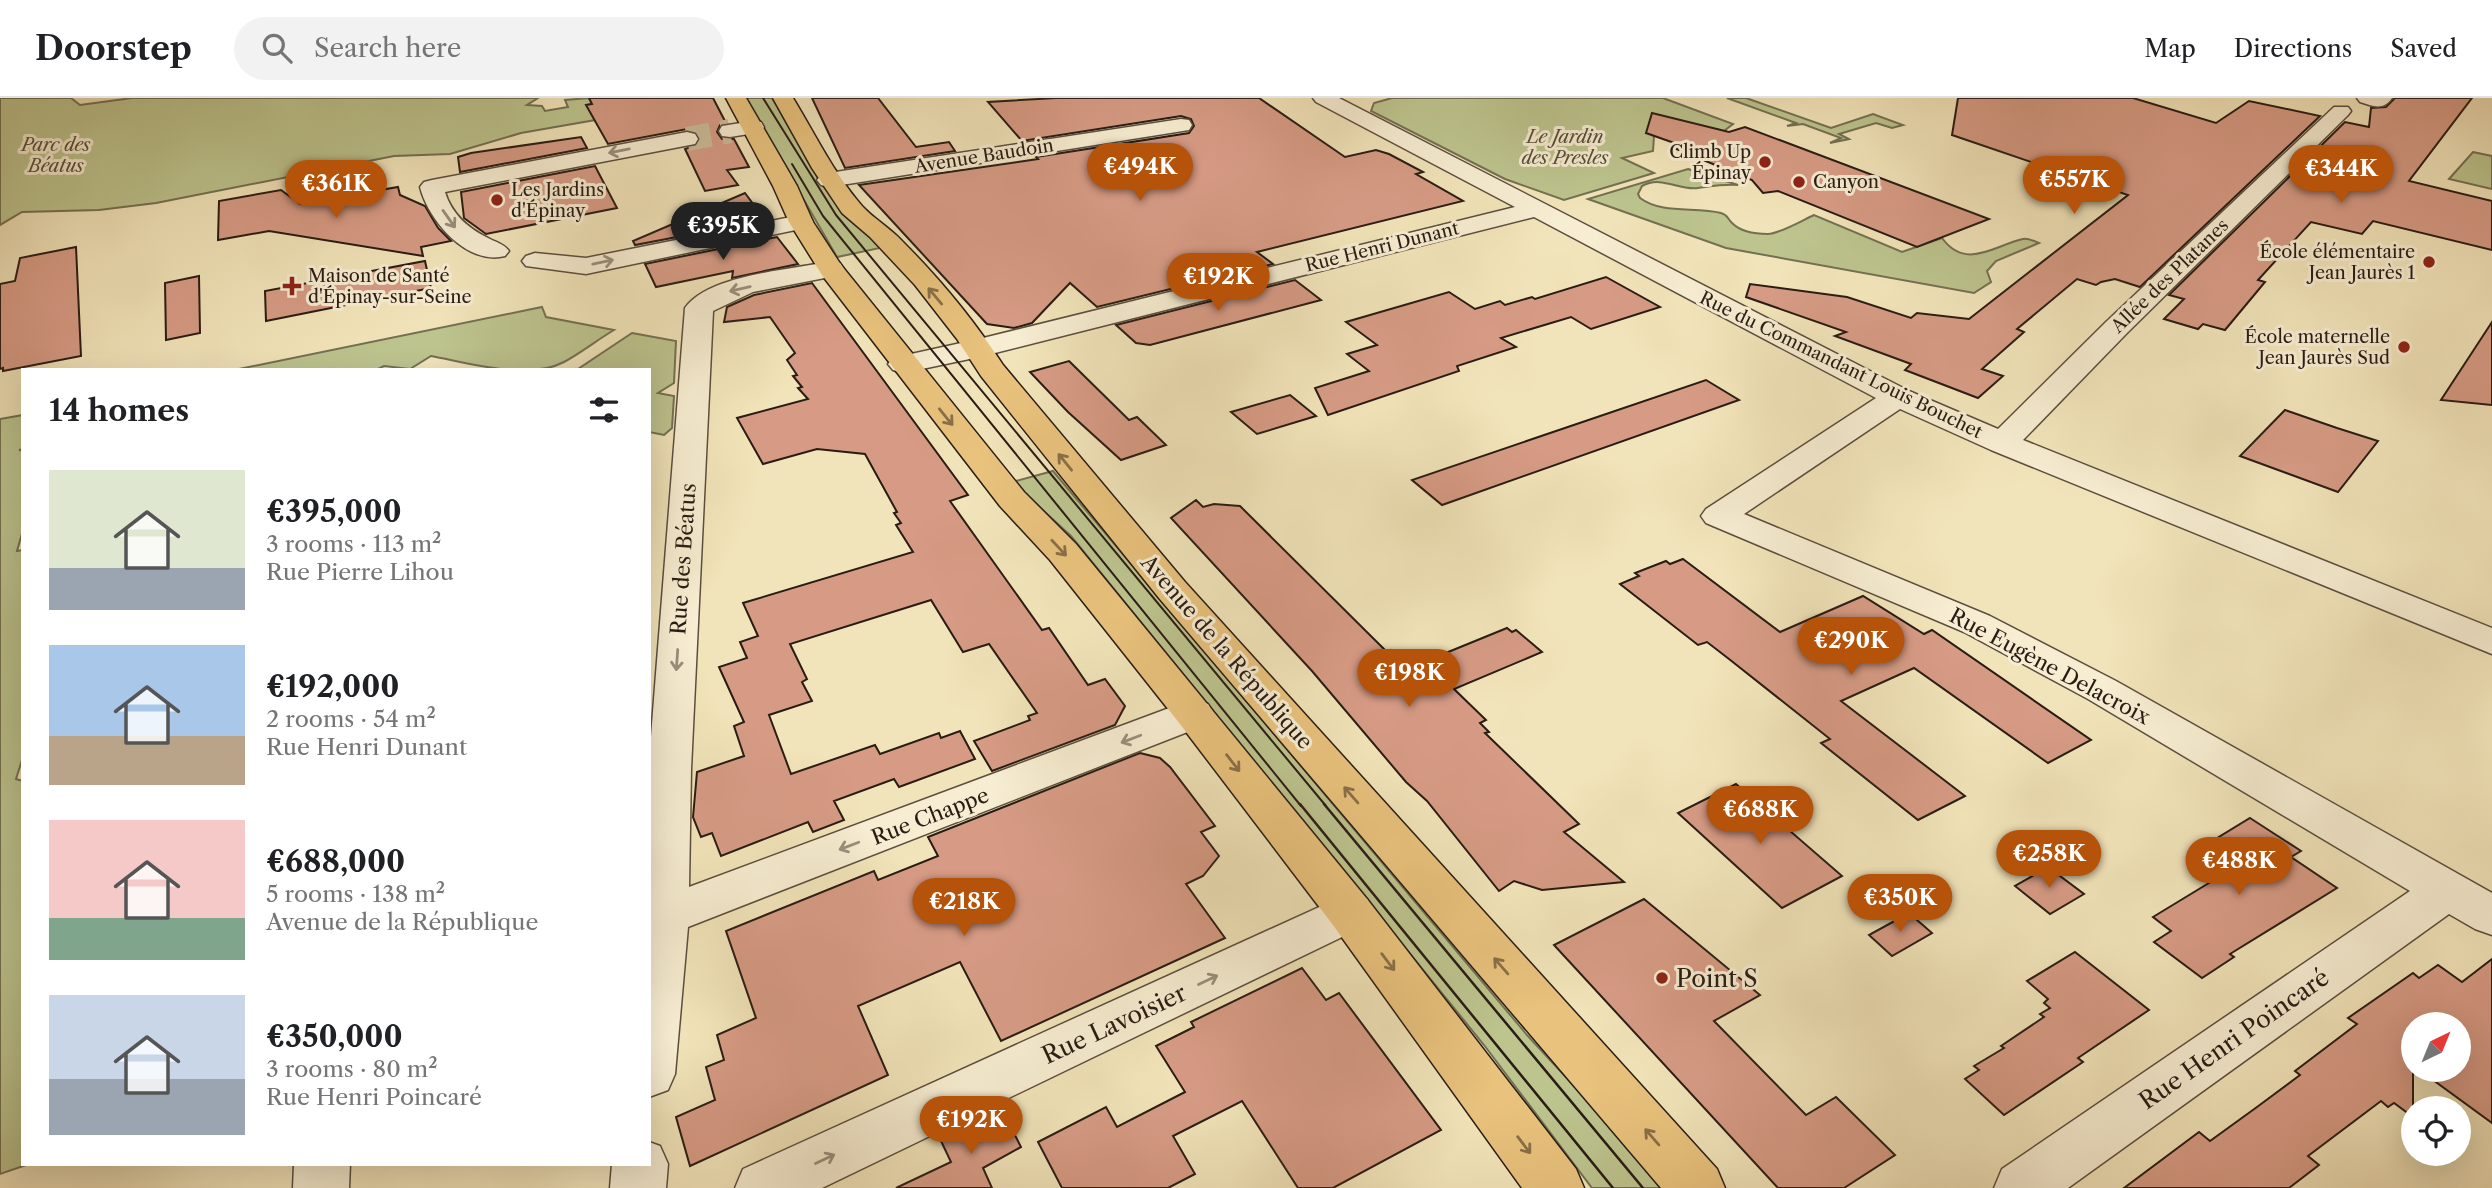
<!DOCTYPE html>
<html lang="en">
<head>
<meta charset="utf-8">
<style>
	body { margin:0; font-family:"Libre Caslon Text",serif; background:#f2f2f2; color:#202124; height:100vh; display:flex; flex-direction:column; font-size:26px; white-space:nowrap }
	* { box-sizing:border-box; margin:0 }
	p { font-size:23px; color:#757577 }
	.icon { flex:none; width:38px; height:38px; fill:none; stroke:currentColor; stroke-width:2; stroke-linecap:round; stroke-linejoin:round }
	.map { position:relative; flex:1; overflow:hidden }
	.drawer { position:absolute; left:21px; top:270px; width:630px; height:798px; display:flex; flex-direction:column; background:#fff; border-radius:0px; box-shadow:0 7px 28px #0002 }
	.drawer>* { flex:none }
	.needle { width:46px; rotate:43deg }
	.fabs { position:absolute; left:2401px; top:914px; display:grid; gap:14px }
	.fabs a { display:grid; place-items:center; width:70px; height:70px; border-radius:50%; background:#fff; box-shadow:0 7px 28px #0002; font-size:35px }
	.price { position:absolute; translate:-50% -60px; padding:0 16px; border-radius:24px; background:#b45309; color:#fff; font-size:23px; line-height:46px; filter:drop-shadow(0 2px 4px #0008) }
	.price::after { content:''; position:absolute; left:50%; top:42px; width:21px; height:16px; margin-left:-10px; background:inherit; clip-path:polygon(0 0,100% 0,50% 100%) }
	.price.active { background:#222; color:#fff }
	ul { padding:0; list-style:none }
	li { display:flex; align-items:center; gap:21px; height:175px; padding:0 28px }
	li span { display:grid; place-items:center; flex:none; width:196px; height:140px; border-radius:0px; color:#555 }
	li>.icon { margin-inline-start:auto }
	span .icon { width:84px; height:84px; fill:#fffc; stroke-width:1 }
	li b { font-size:30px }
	h2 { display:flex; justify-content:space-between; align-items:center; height:84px; padding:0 28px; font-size:30px }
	header { display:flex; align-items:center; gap:42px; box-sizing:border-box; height:98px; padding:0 35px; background:#fff; border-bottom:2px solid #e0e0e0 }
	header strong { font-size:33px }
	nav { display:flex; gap:38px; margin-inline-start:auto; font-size:24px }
	.search { width:490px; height:63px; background:#f2f2f2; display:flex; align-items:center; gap:18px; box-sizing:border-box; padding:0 24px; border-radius:38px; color:#757577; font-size:26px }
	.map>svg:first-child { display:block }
</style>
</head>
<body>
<header>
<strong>Doorstep</strong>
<div class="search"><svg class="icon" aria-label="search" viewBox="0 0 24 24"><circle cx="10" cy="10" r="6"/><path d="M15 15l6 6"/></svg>Search here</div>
<nav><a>Map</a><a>Directions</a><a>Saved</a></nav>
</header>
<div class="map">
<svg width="2492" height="1090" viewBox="0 0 2492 1090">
	<rect width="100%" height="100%" fill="#f2e4ba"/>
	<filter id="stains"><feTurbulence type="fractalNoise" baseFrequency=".00286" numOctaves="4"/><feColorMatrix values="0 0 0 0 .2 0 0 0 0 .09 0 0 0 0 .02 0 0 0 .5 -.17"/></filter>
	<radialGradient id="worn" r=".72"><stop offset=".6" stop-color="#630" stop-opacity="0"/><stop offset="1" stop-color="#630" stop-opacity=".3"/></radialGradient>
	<g fill="#bdc48e" stroke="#737052" stroke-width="2">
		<path d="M0,0h71l9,7 52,-7h406l-11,7 15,1 3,5 23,-4 -3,-7 24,-2 3,6 -6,1 61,6 -126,22 -71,21 -56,2 -238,47 -57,7 -77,2 -22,13z"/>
		<path d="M745,0h27l50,87 58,63 -43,9z"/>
		<path d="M1392,0h271l70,26 -9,7c-26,-7 -45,-4 -70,5l-1,15 -31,7 32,15 -90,27 -59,-21 -134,-68 3,-8z"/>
		<path d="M1727,0h19l85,30 42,-14 30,11 -11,3 -16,-5 -37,11 10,5 -19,4 11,-5 -38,-14 -16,2 9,-3z"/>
		<path d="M2473,54l19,4v33l-43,-10z"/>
		<path d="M1688,71l50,16c-15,-1 -25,1 -40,3 -19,3 -36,-13 -56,-2l-4,8 2,4c23,17 56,8 81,15 7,2 6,5 11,10 9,9 24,11 36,11 13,-1 33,-13 46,-19l88,37 40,-14c24,33 53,7 81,1 5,-1 11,2 16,4l-43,18 -9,10 4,11 -17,11 -248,-45 -138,-49z"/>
		<path d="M542,209l4,10 68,13c-17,10 -33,23 -50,32 -36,19 -95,1 -133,-6l-21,13 -26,-3 -6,3h-139z"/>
		<path d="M632,235l44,8 -2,42 -16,10 16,3 -2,32 -8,7 -15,-3v-63h-71z"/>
		<path d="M23,317v34l-4,1 4,1v79l-6,21 6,-1v207l-7,22 7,2v383h6l-29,10v-755z"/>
		<path d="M1053,373l474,564 141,153h-76l-108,-143 -413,-509 -59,-54z"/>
	</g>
	<g fill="#d79b85" stroke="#291c15" stroke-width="2">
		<path d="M589,0h124l13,25 -6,2 -3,7 5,7h12l15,28 -22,3 11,15 -33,6 -20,-42 12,-4 3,-5 -3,-7 -10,-4 -79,15 -22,-39 6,-1z"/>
		<path d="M812,0h66l38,49 33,-5 6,9 -110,17z"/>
		<path d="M1056,0h203l86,59 31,-7 13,4 34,18 -7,2 47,27 -206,51 16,12 -176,43 -27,-24 -38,40 -18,5 -27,-4 -128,-139 179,-26 -2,-2 153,-24 5,-7 -3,-7 -10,-3 -159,25 -34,-39z"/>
		<path d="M1958,0h175l83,25 33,-22 71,15 -180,171 -25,-8 -14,3 -5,3 -19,-6 -60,50 7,3 -42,37 21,7 -25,22 -73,-28 6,-6 -76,-28 11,-4 -100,-35 4,-13 97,13 64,21 6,-5 52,6 159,-124 -176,-60z"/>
		<path d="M2395,0h77l-63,83 83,20v49l-119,-29 -11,13 -51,-12 -53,58 7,2 -40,48 -22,-6 -5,5 -34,-10 20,-20 -15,-4 176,-173 24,5 2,-19 15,-1z"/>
		<path d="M1652,15l77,19 16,-5 244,92 -72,28 -139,-56 -15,2 -11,-13 -78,-32 9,-2 -37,-13z"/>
		<path d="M581,39l6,11 -127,24 -2,-15 13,-4z"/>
		<path d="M595,68l22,42 -131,26 -22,-16 -3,-26z"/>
		<path d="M398,89l2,8 25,11 13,22 13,13 -30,6 2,9 -154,-25 -51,9 1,-39 62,-11 19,14z"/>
		<path d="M745,95l20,27 -130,25 -2,-4z"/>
		<path d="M777,139l21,27 -66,14 1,-7 -77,16 -11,-23z"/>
		<path d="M76,149l5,109 -78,15v-3l-3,1v-85l15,-3 5,-23z"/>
		<path d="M425,163l6,27 -165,33 -1,-30z"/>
		<path d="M199,178l1,57 -34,7 -1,-57z"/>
		<path d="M1606,179l54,30 -69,22 -20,-12 -70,21 15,9 -59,19 2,5 -131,44 -13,-27 54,-17 -22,-17 30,-9 -31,-23 103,-30 26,17 25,-8 5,4 27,-8 3,2z"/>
		<path d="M1295,182l26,20 -171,45 -14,-2 -20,-18z"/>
		<path d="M812,185l156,212 -18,6 92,129 7,-2 39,57 17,-6 20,27 -10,19 -123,46 -18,-30 56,-21 -2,-4 9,-3 -48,-69 -26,8 -32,-52 -141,44 17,35 -5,3 10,19 -43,14 22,59 84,-29 5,9 59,-21 2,5 19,-7 15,28 -76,28 -5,-8 -60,22 10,19 -31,12 -5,-10 -87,34 -9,-23 -11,4 -8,-20 4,-45 47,-16 -10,-30 10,-4 -25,-55 28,-9 -7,-16 18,-6 -15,-33 170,-51 -17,-27 5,-2 -7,-10 3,-1 -32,-58 -48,-5 -54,15 -26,-46 71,-19 -10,-11 4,-1 -9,-11 4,-1 -10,-15 8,-7 -25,-36 -46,5 3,-15 27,-12z"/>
		<path d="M2492,224v83l-51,-5z"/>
		<path d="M1069,263l60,59 8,-3 29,28 -45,15 -53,-48 -38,-40z"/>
		<path d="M1706,282l33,20 -297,105 -30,-25z"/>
		<path d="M1290,297l26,21 -59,18 -26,-22z"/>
		<path d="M2285,312l52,18 41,13 -40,51 -98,-36z"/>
		<path d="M1196,402l7,7 11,-3 26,2 147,146 4,-2 18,18 98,-40 5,4 4,-2 26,22 -88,37 32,31 -6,3 9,9 -4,1 94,91 -15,8 60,50 -82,8 -28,-9 -15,10 -72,-90 -21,-19 -94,-111 -141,-153z"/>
		<path d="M1683,461l97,73 83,-36 61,38 8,-4 159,110 -43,23 -134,-95 -73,33 124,95 -47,24 -97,-77 9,-4 -101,-80 -22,-17 -9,3 -78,-61 19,-8 -4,-3 31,-12 4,3z"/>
		<path d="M1140,655l20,5 10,9 45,59 -14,6 18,24 -16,20 -17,8 39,54 -224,103 -41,-79 -102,44 30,69 -198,91 -14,-49 39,-17 -9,-33 18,-7 -7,-25 39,-17 -30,-87 148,-60 4,9 60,-24 -10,-19z"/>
		<path d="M1736,686l106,92 -60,32 -104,-95z"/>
		<path d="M2250,720l51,33 -10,6 46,31 -107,66 4,3 -32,21 -48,-36 17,-11 -18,-14 69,-42 -31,-21z"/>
		<path d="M2048,769l36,27 -34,20 -35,-28z"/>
		<path d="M1644,801l116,96 -46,26 92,94 30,-18 59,58 -51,33h-66l-224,-243z"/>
		<path d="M1909,815l23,20 -40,23 -23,-21z"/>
		<path d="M2075,854l74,58 -71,48 5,4 -79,53 -39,-36 14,-9 -5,-4 30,-18 -3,-2 43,-29 -4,-3 10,-6 -6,-5 4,-4 -21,-18z"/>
		<path d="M2492,861v164l-74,-54h41v-45h-46v93l-19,-14 -6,4 -7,-6 -73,55 11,9 -30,23h-165l75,-56 11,9 47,-34 43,-32 -5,-4 62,-47 -9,-6 65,-45 6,5 19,-13 24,17z"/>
		<path d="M1302,870l24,32 13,-7 102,137 -108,58h-35l-56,-87 -69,35 22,38 -27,14h-106l-24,-46 68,-35 11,20 68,-35 -29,-46 38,-19 -3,-5z"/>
		<path d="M1003,1014l18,35 -38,21 9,20h-96l55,-26 -10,-21z"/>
	</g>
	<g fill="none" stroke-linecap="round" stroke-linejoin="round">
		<path stroke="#cabc99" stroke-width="24" stroke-dasharray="24 11" stroke-linecap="butt" d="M687,41l43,-8"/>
		<defs>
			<g id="minor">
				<path d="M1313,0h26l570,293 89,38 109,-108 227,-214h14l3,4 -3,4 -221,218 -104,107 469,188v26l-501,-204 -91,-41 -156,105 246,102 126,65 376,212v42l-17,-6 -26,-15 -381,274h-74l8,-19 408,-278 -322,-192 -124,-67 -258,-109 -5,-7 5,-7 170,-111 -342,-181 -555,140 -76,16 -10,-3 -5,-6 5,-6 86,-19 536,-132 -199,-105z"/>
				<path d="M2357,0h35c-9,13 -19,8 -32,4z"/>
				<path d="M1181,21l8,1 3,5 -3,5 -360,57 -8,-2 -4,-5 4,-5 8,-2z"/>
				<path d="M753,23l8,1 3,5 -3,5 -31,5 -8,-1 -3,-5 3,-5z"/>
				<path d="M687,34l8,2 3,5 -3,5 -250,48c7,23 24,37 45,47 8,4 14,5 19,12l-4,5c-38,10 -77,-36 -85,-69l4,-5 8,-2z"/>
				<path d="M801,117l9,2 3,5 -3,5 -224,47 -60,-8 -4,-5 4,-5 9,-3 51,5z"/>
				<path d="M831,163l9,2 4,6 -4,6 -87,17 -40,19 -22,458 -2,118 491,-183 14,-4 14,4 6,10 -6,10 -520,203 -13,147 -7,16 -19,7v-335l36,-454c24,-34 108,-38 146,-47z"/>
				<path d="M1350,795l17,6 7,13 -7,13 -545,263h-87l8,-19z"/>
				<path d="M649,1044l11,4 8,18 -2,24h-56l2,-24h37z"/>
				<path d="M294,1066h56l-1,24h-56z"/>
			</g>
			<g id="major">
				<path d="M726,0h20l51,88 16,36 28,43 183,227 52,52 291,355 209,270 8,19h-62l-189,-263 -153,-201 -130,-164 -50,-54 -178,-231 -33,-53 -16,-36z"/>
				<path d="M773,0h20c22,36 41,76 69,108 12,13 28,22 40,35 38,38 72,79 101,124l182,217 532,587 8,19h-64l-502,-590 -178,-222 -24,-37 -42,-54 -45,-48 -28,-24 -30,-45z"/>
			</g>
		</defs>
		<use href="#minor" stroke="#5b4e3e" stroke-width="3"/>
		<use href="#major" stroke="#291c15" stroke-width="3"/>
		<use href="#minor" fill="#f7edd2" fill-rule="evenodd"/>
		<use href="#major" fill="#e9c27d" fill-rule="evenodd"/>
		<g stroke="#291c15" stroke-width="2">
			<path d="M763,0l73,117 490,591"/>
			<path d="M792,66l31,52 478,590"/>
		</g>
		<g stroke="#291c15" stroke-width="2.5">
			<path d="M1300,706l313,384"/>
			<path d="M1324,706l319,384"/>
		</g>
	</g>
	<defs><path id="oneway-shaft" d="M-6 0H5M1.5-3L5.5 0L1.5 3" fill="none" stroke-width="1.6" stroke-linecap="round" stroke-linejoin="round" transform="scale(1.75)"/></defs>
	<g stroke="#9a8f7d">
		<use href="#oneway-shaft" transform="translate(619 53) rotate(169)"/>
		<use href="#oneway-shaft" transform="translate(449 121) rotate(55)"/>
		<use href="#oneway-shaft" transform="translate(603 164) rotate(-12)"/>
		<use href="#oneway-shaft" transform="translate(740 191) rotate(167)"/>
		<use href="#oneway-shaft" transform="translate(677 562) rotate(94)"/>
		<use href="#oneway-shaft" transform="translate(1131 641) rotate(159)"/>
		<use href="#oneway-shaft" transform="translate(849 748) rotate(159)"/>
		<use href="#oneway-shaft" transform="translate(1208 882) rotate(-25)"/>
		<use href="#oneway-shaft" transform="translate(825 1061) rotate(-25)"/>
	</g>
	<g stroke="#896f49">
		<use href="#oneway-shaft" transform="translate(935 198) rotate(-130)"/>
		<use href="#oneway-shaft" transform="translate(946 319) rotate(51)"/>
		<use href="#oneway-shaft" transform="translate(1065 364) rotate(-129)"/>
		<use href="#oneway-shaft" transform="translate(1059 450) rotate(47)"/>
		<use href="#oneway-shaft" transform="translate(1233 665) rotate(52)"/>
		<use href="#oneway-shaft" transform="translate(1351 697) rotate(-131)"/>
		<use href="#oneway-shaft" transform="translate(1388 864) rotate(53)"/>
		<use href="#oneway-shaft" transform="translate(1501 868) rotate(-131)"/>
		<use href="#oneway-shaft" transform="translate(1652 1039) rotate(-131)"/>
		<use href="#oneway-shaft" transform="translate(1524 1047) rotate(53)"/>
	</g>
	<g fill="#8f2418" stroke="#f7edd2" stroke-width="2.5">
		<circle cx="1765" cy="64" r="7"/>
		<circle cx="1799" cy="84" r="7"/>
		<circle cx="497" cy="102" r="7"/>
		<circle cx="2429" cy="164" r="7"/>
		<path d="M288.5 177.5h7v7h7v7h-7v7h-7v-7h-7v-7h7z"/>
		<circle cx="2404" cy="249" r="7"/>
		<circle cx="1662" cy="880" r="7"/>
	</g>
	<g text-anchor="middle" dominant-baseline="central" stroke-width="6" stroke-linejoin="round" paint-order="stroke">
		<g font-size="18" font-style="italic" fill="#554e39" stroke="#f7edd2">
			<text x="1565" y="39">Le Jardin<tspan x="1565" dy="21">des Presles</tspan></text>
			<text x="56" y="47">Parc des<tspan x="56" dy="21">Béatus</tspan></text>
		</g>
		<g font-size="18" fill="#291c15" stroke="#f7edd2" text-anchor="end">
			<text x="1751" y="54">Climb Up<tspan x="1751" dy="21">Épinay</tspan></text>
			<text x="1813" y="84" text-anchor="start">Canyon</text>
			<text x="511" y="92" text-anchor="start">Les Jardins<tspan x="511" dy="21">d'Épinay</tspan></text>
			<text x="2415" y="154">École élémentaire<tspan x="2415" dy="21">Jean Jaurès 1</tspan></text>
			<text x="308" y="178" text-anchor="start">Maison de Santé<tspan x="308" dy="21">d'Épinay-sur-Seine</tspan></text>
			<text x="2390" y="239">École maternelle<tspan x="2390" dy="21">Jean Jaurès Sud</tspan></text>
		</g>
		<g font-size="18" fill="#291c15" stroke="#f7edd2">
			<text transform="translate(984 58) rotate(-9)">Avenue Baudoin</text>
			<text transform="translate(1382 149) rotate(-14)">Rue Henri Dunant</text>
			<text transform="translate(2170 178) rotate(-44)">Allée des Platanes</text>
			<text transform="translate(1841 267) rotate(26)">Rue du Commandant Louis Bouchet</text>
		</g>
		<g font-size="21" fill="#291c15" stroke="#f7edd2">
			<text transform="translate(683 461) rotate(-86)">Rue des Béatus</text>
			<text transform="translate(1227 554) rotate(49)">Avenue de la République</text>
			<text transform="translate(2050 568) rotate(28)">Rue Eugène Delacroix</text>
			<text transform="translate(930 718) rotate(-21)">Rue Chappe</text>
		</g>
		<g font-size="24" fill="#291c15" stroke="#f7edd2" text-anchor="start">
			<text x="1676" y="880">Point S</text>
		</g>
		<g font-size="24" fill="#291c15" stroke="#f7edd2">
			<text transform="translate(1114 926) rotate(-25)">Rue Lavoisier</text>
			<text transform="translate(2234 941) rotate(-35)">Rue Henri Poincaré</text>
		</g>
	</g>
	<rect width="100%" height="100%" filter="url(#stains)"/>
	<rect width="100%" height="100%" fill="url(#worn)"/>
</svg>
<div class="fabs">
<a><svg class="needle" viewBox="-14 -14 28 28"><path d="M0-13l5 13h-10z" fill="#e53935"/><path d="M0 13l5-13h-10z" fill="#757577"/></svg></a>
<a><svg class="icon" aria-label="locate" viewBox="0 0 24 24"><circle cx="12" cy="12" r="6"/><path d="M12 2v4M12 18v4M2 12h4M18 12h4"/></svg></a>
</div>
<b class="price" style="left:1140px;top:105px">€494K</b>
<b class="price" style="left:2341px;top:107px">€344K</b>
<b class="price" style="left:2074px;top:118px">€557K</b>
<b class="price" style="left:336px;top:122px">€361K</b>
<b class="price active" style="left:723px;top:164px">€395K</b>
<b class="price" style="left:1218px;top:215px">€192K</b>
<b class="price" style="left:1851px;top:579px">€290K</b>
<b class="price" style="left:1409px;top:611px">€198K</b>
<b class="price" style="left:1760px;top:748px">€688K</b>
<b class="price" style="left:2049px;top:792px">€258K</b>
<b class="price" style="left:2239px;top:799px">€488K</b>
<b class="price" style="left:1900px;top:836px">€350K</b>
<b class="price" style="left:964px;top:840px">€218K</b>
<b class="price" style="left:971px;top:1058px">€192K</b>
<section class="drawer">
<h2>14 homes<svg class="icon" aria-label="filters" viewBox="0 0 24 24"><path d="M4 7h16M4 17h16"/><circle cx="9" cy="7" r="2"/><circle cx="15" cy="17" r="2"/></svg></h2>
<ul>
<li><span style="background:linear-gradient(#dfe7d0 70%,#9aa5b1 0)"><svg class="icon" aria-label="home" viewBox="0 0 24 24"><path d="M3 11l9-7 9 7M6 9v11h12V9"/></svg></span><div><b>€395,000</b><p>3 rooms · 113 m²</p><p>Rue Pierre Lihou</p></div></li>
<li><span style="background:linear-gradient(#a9c7e8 65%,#b9a48a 0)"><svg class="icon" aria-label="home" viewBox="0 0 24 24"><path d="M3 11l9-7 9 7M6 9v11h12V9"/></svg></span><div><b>€192,000</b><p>2 rooms · 54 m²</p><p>Rue Henri Dunant</p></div></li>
<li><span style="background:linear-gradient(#f6c9c9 70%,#7fa58c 0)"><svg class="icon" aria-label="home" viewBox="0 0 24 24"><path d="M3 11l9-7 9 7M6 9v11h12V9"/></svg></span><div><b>€688,000</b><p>5 rooms · 138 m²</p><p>Avenue de la République</p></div></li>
<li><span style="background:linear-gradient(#c9d6e8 60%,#9aa5b1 0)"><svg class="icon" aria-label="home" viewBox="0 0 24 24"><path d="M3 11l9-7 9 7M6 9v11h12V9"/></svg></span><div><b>€350,000</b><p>3 rooms · 80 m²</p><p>Rue Henri Poincaré</p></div></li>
</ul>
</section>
</div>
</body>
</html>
